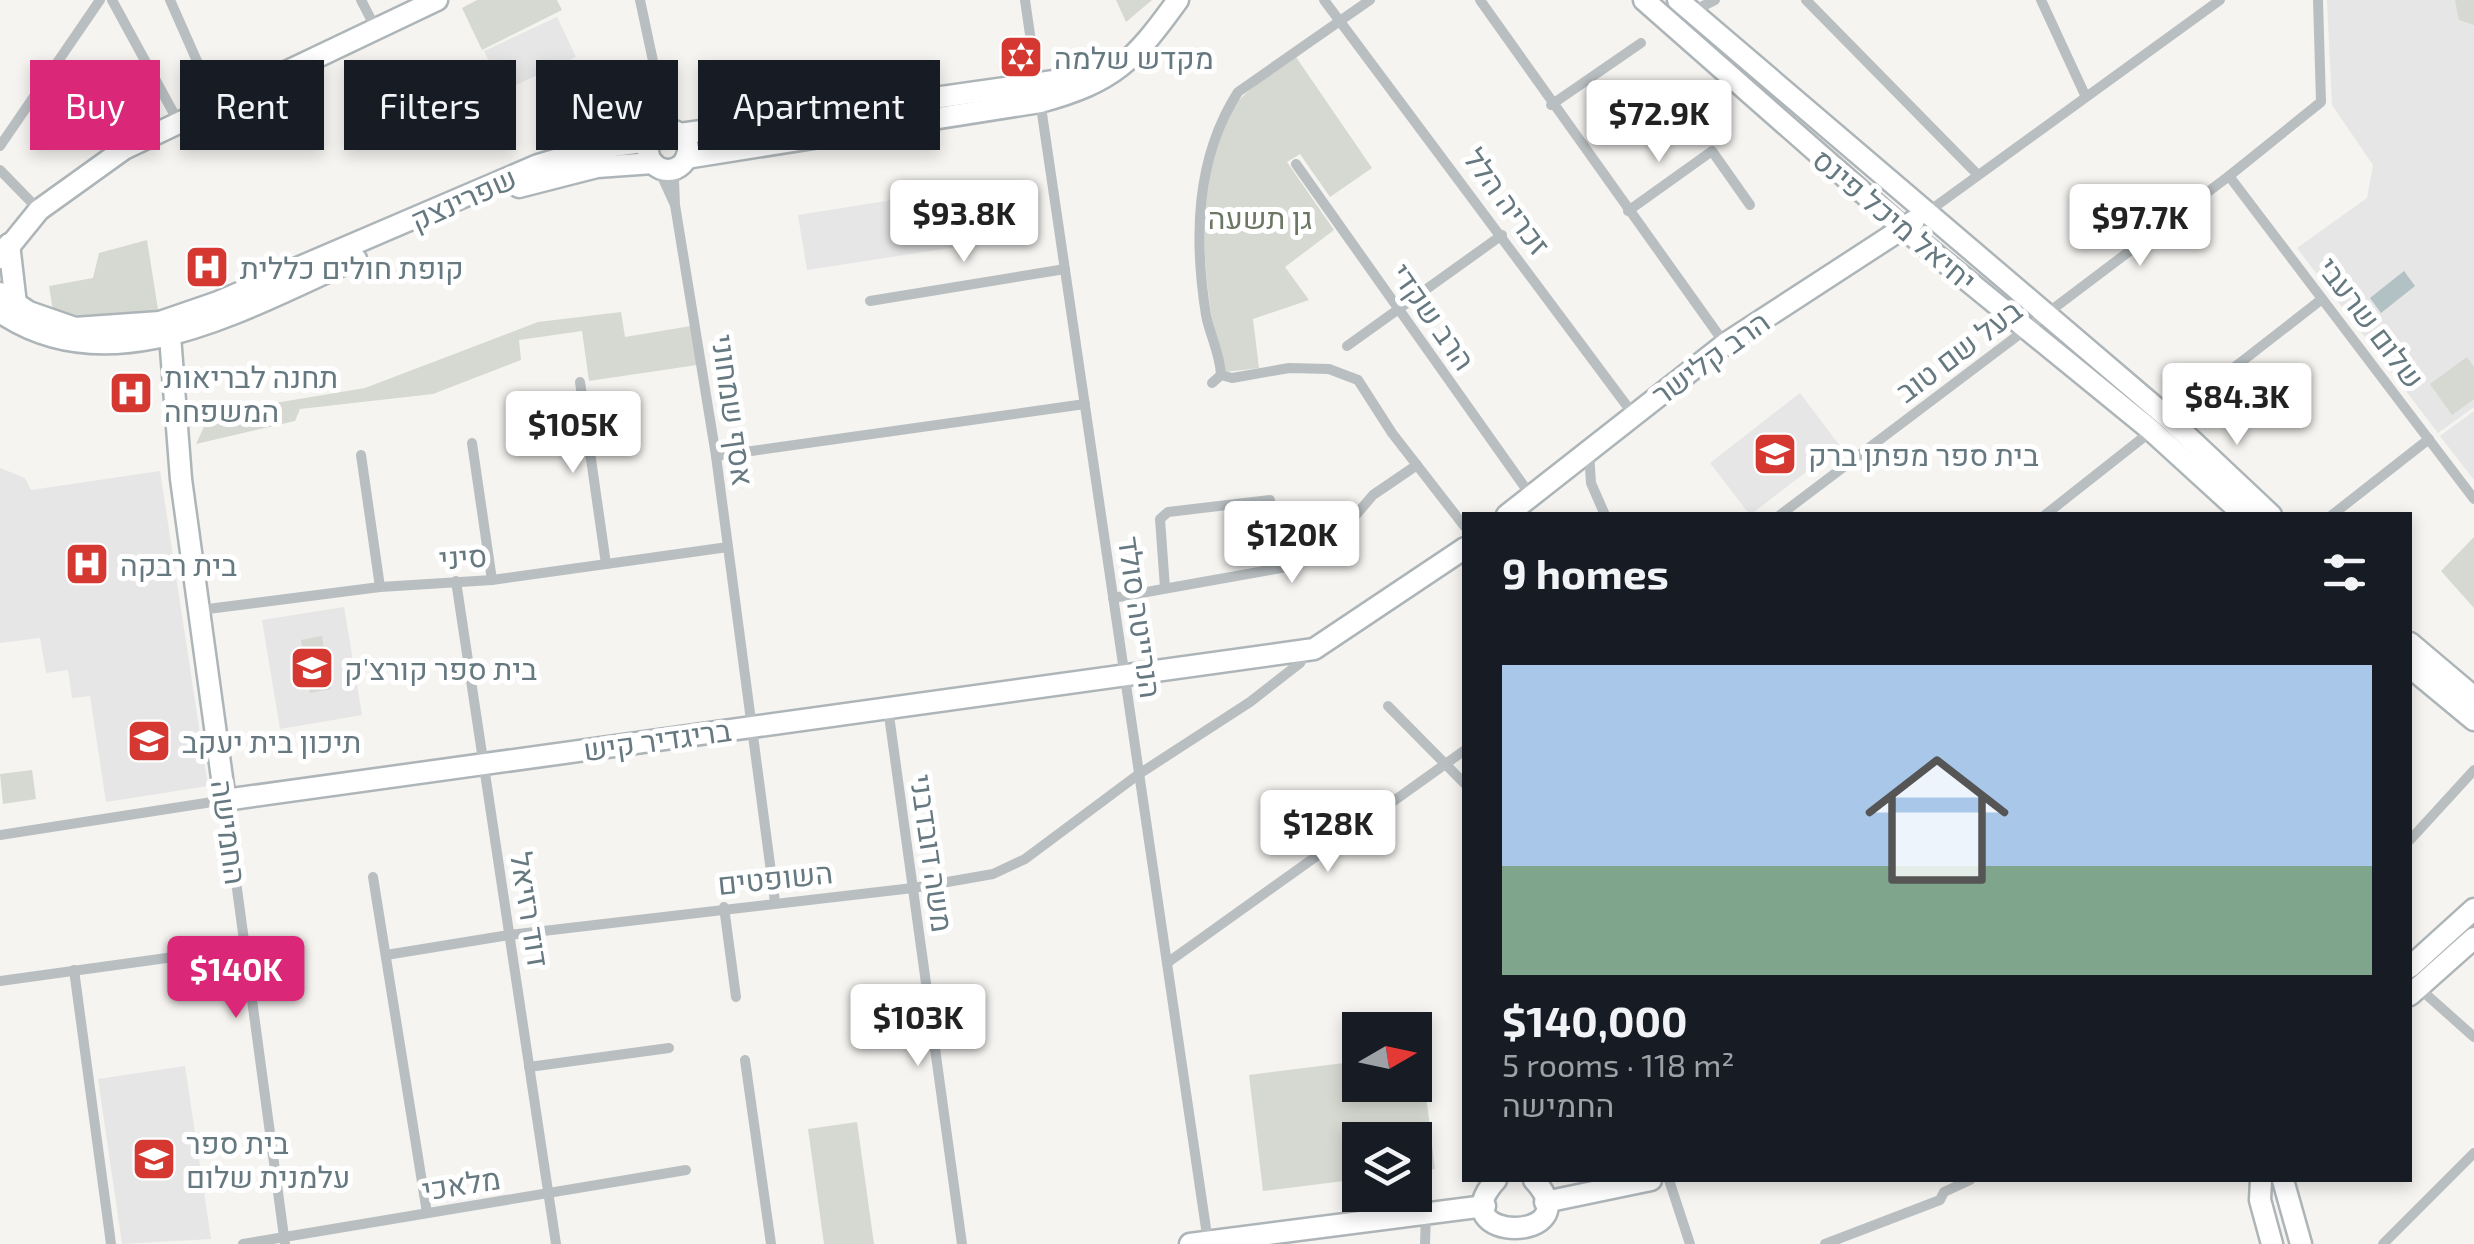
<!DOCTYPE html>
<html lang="en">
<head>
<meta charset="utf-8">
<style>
	body { margin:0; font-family:"Exo 2",Heebo,sans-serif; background:#20242c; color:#f1f3f6; height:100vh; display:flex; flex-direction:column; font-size:38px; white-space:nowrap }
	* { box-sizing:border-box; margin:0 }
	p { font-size:32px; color:#9ea1a6 }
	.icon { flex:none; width:55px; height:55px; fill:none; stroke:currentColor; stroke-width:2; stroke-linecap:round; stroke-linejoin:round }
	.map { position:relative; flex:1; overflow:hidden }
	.drawer { position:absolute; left:1462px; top:512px; width:950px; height:670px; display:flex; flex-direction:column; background:#171b24; border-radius:0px; box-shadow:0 5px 15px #0003 }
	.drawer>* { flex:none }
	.top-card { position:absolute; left:30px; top:60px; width:950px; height:90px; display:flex; gap:20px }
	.needle { width:65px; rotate:81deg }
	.buttons { position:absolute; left:1342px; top:1012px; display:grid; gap:20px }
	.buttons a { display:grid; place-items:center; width:90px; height:90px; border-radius:0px; background:#171b24; box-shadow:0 5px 15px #0003; font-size:50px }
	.price { position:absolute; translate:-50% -85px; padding:0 22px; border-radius:10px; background:#fff; color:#222; font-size:32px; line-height:65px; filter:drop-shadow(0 2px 5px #0008) }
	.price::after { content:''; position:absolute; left:50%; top:60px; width:30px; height:22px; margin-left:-15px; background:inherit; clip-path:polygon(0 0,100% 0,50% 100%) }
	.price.current { background:#db2777; color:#fff }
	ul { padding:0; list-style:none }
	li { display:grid; align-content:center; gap:20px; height:530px; padding:0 40px }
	li span { display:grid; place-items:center; height:310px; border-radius:0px; color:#555 }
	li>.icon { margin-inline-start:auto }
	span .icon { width:180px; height:180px; fill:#fffc; stroke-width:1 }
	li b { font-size:42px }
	h2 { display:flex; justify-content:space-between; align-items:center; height:120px; padding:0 40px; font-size:42px }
	.chip { padding:0 35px; border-radius:0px; background:#171b24; box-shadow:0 5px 15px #0003; font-size:35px; line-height:90px }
	.chip.current { background:#db2777; color:#fff }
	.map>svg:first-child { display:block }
</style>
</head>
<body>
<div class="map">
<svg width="2474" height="1244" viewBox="0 0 2474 1244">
	<rect width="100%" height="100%" fill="#f5f4f1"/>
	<g fill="#e5e6e5">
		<path d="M2327,0h147v407l-36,26 -141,-185 70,-50 6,-33 -41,-60z"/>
		<path d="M557,17l19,40 -73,34 -19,-40z"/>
		<path d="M980,186l9,56 -182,28 -9,-55z"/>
		<path d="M1800,393l40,53 -90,69 -40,-52z"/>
		<path d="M2474,411v69l-34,-44z"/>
		<path d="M0,468l25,10 6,12 129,-19 48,315 -102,16 -16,-106 -18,2 -4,-28 -22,3 -6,-35 -40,5z"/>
		<path d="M344,607l18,108 -82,14 -18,-109z"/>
		<path d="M185,1066l26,173 -89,5 -24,-165z"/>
	</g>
	<g fill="#d5d9d1">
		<path d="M477,0h80l5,10 -80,40 -20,-42z"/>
		<path d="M1116,0h36l-26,22z"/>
		<path d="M2455,0h19v25l-15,-5z"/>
		<path d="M1296,57l76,111 -42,29 -30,-43 -13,8 47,68 -49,37 24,33 -56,19 6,49 -34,4c-2,-21 -11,-39 -14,-59 -9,-61 -17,-167 30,-215 15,-15 37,-28 55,-41z"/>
		<path d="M147,240l13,82 -105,2 -6,-38 44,-8 6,-25z"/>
		<path d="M621,312l4,25 66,-11 6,39 -108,16 -7,-50 -63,9 2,20 -88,34 -133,15 -5,12 -99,23 14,-30 155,-26 173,-66z"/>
		<path d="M2467,357l7,10v32l-22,16 -22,-31z"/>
		<path d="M2474,537v71l-33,-37z"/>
		<path d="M322,636l9,53 -21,4 -9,-53z"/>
		<path d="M32,770l4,29 -33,5 -3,-30z"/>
		<path d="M1421,1054l14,115 -20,3v-32h-55v39l-97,12 -14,-116 111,-14v24h55v-30z"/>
		<path d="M857,1122l17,122h-50l-16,-115z"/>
	</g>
	<path fill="#b2c1c3" d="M2404,271l11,15 -34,27 -11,-15z"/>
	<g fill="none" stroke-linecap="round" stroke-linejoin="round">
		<defs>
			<g id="secondary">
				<path d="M1644,0l259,228 249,203 92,84"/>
				<path d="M1678,0l490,418 103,97"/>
				<circle cx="668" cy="150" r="20"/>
				<path d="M680,134l409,-58"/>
				<path d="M686,158l354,-56c74,-20 94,-41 138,-102"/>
				<path d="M519,187l78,-20 56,-4"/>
				<path d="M9,244l7,60"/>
				<path d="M0,258l39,-48 85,-61 313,-149"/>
				<path d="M0,293l29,19 46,16 85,-6 58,-20 320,-137 53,-16 59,-8"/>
				<path d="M0,312c113,77 248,-6 356,-53"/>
				<path d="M160,322l10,14 11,143 44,321 1089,-151 151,-101"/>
				<path d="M1507,515l218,-171 189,-123"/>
				<path d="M2410,643l64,54"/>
				<path d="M2410,667l64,53"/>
				<path d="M2410,967l64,-58"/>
				<path d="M2410,995l64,-57"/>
				<path d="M1496,1180c-59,64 97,64 38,0"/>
				<path d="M2261,1180l-1,20 12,44"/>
				<path d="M2283,1180l18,64"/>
				<path d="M1545,1202l106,-22"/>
				<path d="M1190,1244l295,-38"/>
			</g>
		</defs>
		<use href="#secondary" stroke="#aeb5b8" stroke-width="25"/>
		<g stroke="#b9bfc1" stroke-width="10">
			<path d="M112,0l67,123"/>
			<path d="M170,0l46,104"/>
			<path d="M361,0l15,29"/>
			<path d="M640,0l26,122 7,9"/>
			<path d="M1025,0l12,83"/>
			<path d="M1324,0l309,414"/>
			<path d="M1480,0l245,344"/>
			<path d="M1806,0l172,175"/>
			<path d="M2041,0l44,95"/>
			<path d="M1689,13l26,-13"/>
			<path d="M1040,100l168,1142"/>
			<path d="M1551,105l90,-62"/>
			<path d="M0,146l100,-146"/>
			<path d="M1296,164l235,332"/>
			<path d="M658,168l17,37 -1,-25 9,-16"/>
			<path d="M0,170l39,40"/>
			<path d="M2229,176l245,323"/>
			<path d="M675,205l41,251 59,446"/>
			<path d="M1628,211l84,-60 38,54"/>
			<path d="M1925,214l295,-214"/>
			<path d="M870,301l195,-32"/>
			<path d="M1347,346l155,-111"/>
			<path d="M1221,375l11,3 57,-10 40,1 29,11 34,53 73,94"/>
			<path d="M580,382l26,182"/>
			<path d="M1212,383l9,-8c-1,-22 -11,-39 -15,-60 -12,-76 -11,-156 32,-223l132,-92"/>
			<path d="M2168,419l154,-120"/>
			<path d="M472,443l20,137"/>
			<path d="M1589,452l2,31 14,32"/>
			<path d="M361,455l19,132"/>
			<path d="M716,456l369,-52"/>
			<path d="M1780,515l449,-339 92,-74 -3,-102"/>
			<path d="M2045,515l109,-86"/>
			<path d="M2332,515l97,-76"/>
			<path d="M456,581l100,663"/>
			<path d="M1165,588l-5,-69 8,-7 102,-12"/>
			<path d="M1113,598l174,-31 26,-28 14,-5 10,3 36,-42 44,-30"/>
			<path d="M200,610l180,-23 112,-7 236,-33"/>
			<path d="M1388,706l77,78"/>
			<path d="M888,708l74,536"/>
			<path d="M0,835l225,-35 60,444"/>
			<path d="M2410,840l64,-70"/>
			<path d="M373,877l54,336"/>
			<path d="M724,907l12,90"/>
			<path d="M386,955l123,-20 404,-47 80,-14 32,-15 114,-85 111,-72 50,-39 6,-11"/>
			<path d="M1167,963l298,-213"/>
			<path d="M74,970l37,274"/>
			<path d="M2410,980l64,57"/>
			<path d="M0,981l246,-34"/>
			<path d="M745,1060l26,184"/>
			<path d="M529,1067l140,-19"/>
			<path d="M1669,1180l21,64"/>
			<path d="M243,1244l443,-74"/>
			<path d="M1425,1244l1,-30"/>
			<path d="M1825,1244l115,-44 4,-8 26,-12"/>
			<path d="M2383,1244l91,-91"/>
		</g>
		<use href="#secondary" stroke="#fff" stroke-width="20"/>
	</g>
	<defs>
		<symbol id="synagogue-square" viewBox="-11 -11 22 22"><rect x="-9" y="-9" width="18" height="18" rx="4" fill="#d43831" stroke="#fff"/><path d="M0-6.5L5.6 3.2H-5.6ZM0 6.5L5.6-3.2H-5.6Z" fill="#fff"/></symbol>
		<symbol id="hospital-square" viewBox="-11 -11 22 22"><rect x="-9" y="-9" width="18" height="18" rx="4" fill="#d43831" stroke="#fff"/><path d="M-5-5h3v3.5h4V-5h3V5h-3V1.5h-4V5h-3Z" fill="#fff"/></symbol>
		<symbol id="school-square" viewBox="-11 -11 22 22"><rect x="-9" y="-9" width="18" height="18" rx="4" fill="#d43831" stroke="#fff"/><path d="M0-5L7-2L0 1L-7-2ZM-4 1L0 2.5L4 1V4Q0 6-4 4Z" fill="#fff"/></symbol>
	</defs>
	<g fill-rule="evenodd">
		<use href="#synagogue-square" x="996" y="32" width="50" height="50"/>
		<use href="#hospital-square" x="182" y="242" width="50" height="50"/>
		<use href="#hospital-square" x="106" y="368" width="50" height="50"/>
		<use href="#school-square" x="1750" y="429" width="50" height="50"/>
		<use href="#hospital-square" x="62" y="539" width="50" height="50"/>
		<use href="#school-square" x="287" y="643" width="50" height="50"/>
		<use href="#school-square" x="124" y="716" width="50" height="50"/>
		<use href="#school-square" x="129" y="1134" width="50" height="50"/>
	</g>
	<g text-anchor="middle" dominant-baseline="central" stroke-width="10" stroke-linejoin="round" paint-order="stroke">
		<g font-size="30" fill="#667980" stroke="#fff" text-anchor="start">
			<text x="1054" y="57">מקדש שלמה</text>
			<text x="240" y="267">קופת חולים כללית</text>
			<text x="164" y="376">תחנה לבריאות<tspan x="164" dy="34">המשפחה</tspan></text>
			<text x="1808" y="454">בית ספר מפתן ברק</text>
			<text x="120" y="564">בית רבקה</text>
			<text x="344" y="668">בית ספר קורצ'ק</text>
			<text x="182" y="741">תיכון בית יעקב</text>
			<text x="186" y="1142">בית ספר<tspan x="186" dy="34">עלמנית שלום</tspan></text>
		</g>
		<g font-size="30" fill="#667980" stroke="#fff">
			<text transform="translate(463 198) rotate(-24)">שפרינצק</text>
			<text transform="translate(1508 201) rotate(54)">זכריה הלל</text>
			<text transform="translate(1895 219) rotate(40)">יחיאל מיכל פינס</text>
			<text transform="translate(1434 316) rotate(55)">הרב שקדי</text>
			<text transform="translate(2372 322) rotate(53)">שלום שרעבי</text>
			<text transform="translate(1958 350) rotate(-37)">בעל שם טוב</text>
			<text transform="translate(1710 357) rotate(-36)">הרב קלישר</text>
			<text transform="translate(734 410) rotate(82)">אסף שמחוני</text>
			<text transform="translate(463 556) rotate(-4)">סיני</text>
			<text transform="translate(1141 617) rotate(82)">הנרייטה סולד</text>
			<text transform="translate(657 739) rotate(-8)">בריגדיר קיש</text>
			<text transform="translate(230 832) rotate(82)">החמישה</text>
			<text transform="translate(933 853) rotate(82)">משה דובדבני</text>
			<text transform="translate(775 877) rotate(-6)">השופטים</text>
			<text transform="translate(531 909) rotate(81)">דוד רזיאל</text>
			<text transform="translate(461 1183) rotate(-9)">מלאכי</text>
		</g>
		<g font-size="30" fill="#6c7864" stroke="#fff">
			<text x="1260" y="217">גן תשעה</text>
		</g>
	</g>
</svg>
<div class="buttons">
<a><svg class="needle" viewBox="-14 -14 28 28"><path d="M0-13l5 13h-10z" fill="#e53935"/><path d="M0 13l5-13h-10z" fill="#9ea1a6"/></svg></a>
<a><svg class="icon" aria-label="layers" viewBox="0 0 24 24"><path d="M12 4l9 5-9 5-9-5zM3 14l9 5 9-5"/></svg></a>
</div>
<b class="price" style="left:1659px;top:165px">$72.9K</b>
<b class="price" style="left:964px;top:265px">$93.8K</b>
<b class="price" style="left:2140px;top:269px">$97.7K</b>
<b class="price" style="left:2237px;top:448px">$84.3K</b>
<b class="price" style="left:573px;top:476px">$105K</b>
<b class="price" style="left:1292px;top:586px">$120K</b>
<b class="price" style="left:1328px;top:875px">$128K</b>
<b class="price current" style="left:236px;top:1021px">$140K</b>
<b class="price" style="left:918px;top:1069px">$103K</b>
<div class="top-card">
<a class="chip current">Buy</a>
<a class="chip">Rent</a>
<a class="chip">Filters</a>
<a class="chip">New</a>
<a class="chip">Apartment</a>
</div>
<section class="drawer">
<h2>9 homes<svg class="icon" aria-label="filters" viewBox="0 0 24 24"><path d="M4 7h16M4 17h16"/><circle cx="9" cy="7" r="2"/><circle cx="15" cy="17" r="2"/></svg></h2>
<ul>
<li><span style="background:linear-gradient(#a9c7e8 65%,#7fa58c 0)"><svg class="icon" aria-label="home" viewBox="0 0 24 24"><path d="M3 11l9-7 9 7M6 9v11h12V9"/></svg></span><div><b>$140,000</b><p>5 rooms · 118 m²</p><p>החמישה</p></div></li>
</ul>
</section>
</div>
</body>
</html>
